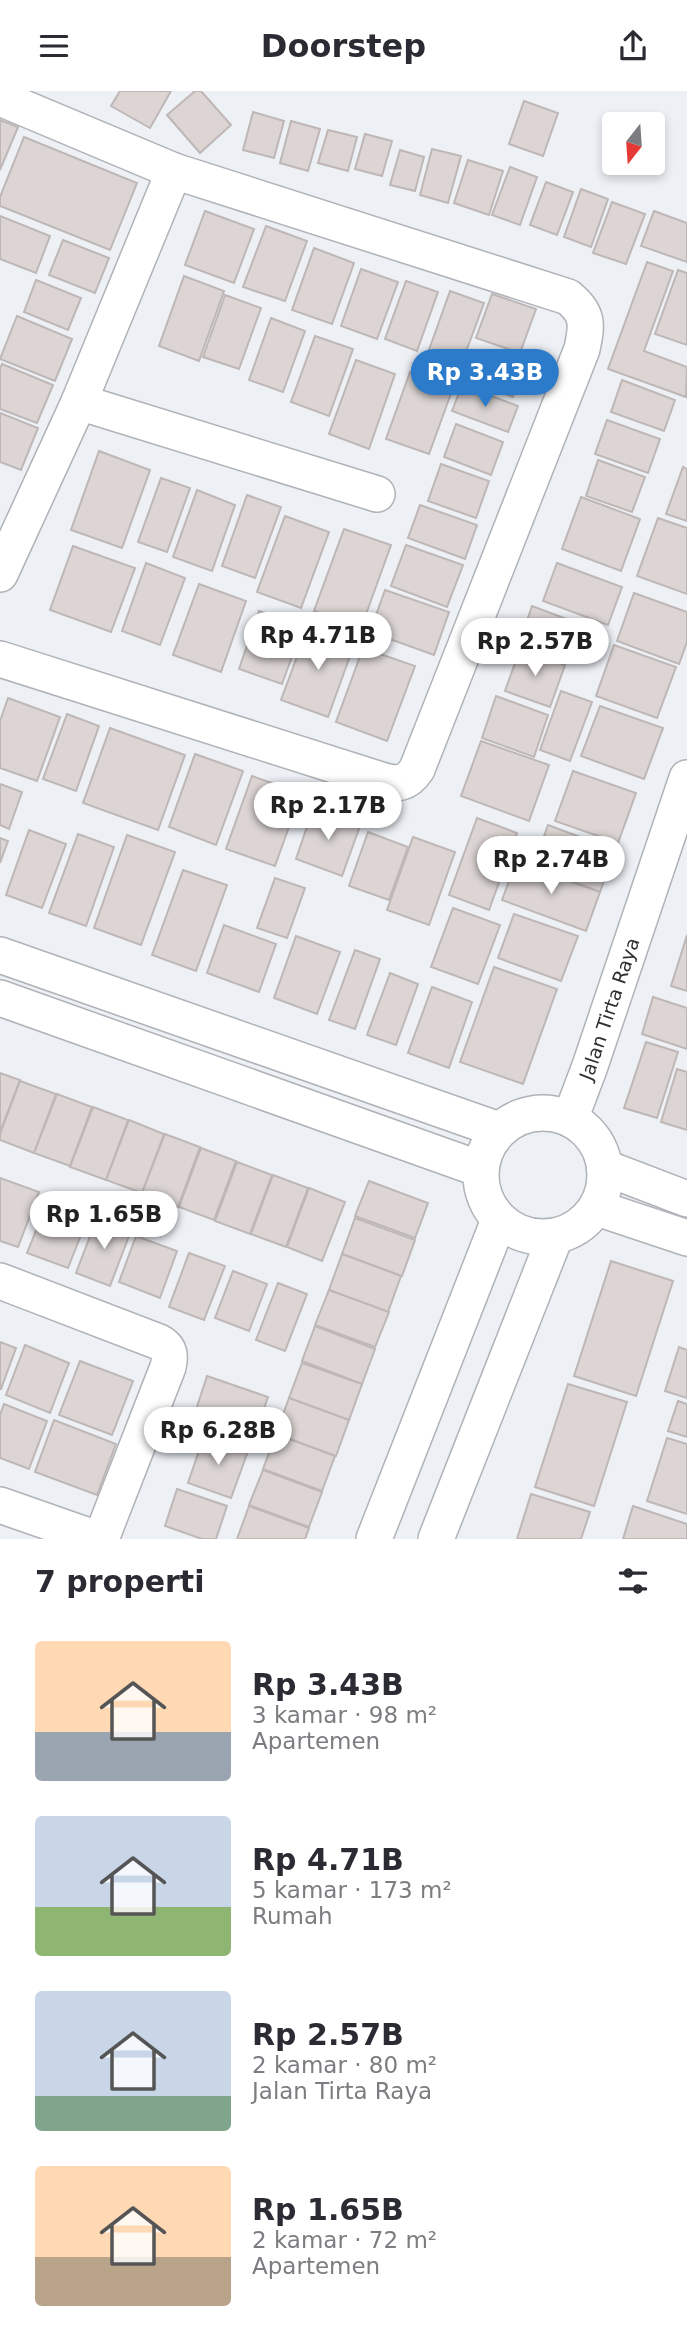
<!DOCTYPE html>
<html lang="id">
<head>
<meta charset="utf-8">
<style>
	body { margin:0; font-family:"DejaVu Sans",sans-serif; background:#f7f7f7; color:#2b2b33; height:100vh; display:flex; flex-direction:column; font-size:26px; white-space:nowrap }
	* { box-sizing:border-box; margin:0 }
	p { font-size:23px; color:#7c7c81 }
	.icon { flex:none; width:38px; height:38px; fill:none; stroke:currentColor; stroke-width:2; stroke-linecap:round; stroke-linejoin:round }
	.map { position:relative; height:1448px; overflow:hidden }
	.sheet { display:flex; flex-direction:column; background:#fff; flex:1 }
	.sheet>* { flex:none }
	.needle { width:46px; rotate:197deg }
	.tools { position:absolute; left:602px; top:21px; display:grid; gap:14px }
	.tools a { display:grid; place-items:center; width:63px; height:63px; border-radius:7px; background:#fff; box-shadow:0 4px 10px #0003; font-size:35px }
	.price { position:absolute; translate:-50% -60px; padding:0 16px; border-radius:24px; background:#fff; color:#222; font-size:23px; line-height:46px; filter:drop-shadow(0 2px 4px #0008) }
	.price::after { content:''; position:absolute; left:50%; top:42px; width:21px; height:16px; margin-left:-10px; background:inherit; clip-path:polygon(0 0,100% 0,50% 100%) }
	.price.active { background:#2b7bca; color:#fff }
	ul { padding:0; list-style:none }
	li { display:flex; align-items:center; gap:21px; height:175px; padding:0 35px }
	li span { display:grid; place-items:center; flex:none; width:196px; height:140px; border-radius:7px; color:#555 }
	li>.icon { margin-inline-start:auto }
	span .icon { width:84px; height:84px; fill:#fffc; stroke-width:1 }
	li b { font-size:30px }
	h2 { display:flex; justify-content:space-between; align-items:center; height:84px; padding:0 35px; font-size:30px }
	header { display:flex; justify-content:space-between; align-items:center; height:91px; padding:0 35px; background:#fff; font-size:32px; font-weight:700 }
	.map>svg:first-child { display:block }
</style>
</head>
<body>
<header><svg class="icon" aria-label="menu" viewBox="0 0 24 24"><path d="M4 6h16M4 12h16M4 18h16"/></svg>Doorstep<svg class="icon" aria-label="share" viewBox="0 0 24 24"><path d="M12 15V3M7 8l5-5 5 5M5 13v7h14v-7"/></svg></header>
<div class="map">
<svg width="687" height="1448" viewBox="0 0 687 1448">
	<rect width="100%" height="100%" fill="#edf1f6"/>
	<g fill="#dcd5d4" stroke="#beb7b6" stroke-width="2">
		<path d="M120,0h51l-21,37 -39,-22z"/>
		<path d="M195,0h6l30,34 -31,28 -33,-38z"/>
		<path d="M524,10l34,12 -15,43 -34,-12z"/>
		<path d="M253,21l31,9 -10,37 -31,-8z"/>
		<path d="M0,29l18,7 -18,43z"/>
		<path d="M291,30l29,8 -12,42 -28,-8z"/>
		<path d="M328,39l29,7 -9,34 -30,-8z"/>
		<path d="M365,43l27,7 -10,35 -27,-7z"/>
		<path d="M24,46l113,46 -27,67 -110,-44v-9z"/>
		<path d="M432,58l29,7 -13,47 -28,-8z"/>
		<path d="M400,59l24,7 -9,34 -25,-6z"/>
		<path d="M468,69l35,11 -14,44 -35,-12z"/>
		<path d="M510,76l27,10 -17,48 -28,-10z"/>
		<path d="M546,91l27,10 -16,43 -27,-10z"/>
		<path d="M581,98l27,10 -17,48 -27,-10z"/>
		<path d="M612,111l33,12 -19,50 -33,-11z"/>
		<path d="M205,120l49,18 -20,54 -49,-18z"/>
		<path d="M654,120l33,12v39l-46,-16z"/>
		<path d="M0,125l50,20 -14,37 -36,-14z"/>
		<path d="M266,135l41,15 -22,60 -42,-14z"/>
		<path d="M63,149l46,18 -14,35 -46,-18z"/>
		<path d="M314,157l40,15 -22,61 -40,-14z"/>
		<path d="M647,171l26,9 -29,80 43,16 -1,30 -78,-28z"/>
		<path d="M361,178l37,13 -21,57 -36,-13z"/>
		<path d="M678,179l9,3v72l-32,-11z"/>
		<path d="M184,185l40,15 -25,70 -40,-15z"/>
		<path d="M36,189l45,18 -13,32 -44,-18z"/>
		<path d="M406,190l32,11 -21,59 -32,-12z"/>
		<path d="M450,200l34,12 -27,73 -33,-12z"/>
		<path d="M492,203l44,15 -16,44 -44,-15z"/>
		<path d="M225,204l36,13 -22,61 -36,-12z"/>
		<path d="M17,225l55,23 -17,42 -55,-22z"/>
		<path d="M271,227l34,13 -22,61 -34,-12z"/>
		<path d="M315,245l38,13 -24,67 -38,-14z"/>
		<path d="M476,261l47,17 -10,28 -48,-17z"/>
		<path d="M356,269l39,14 -26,75 -40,-15z"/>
		<path d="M2,273l51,21 -16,38 -37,-14v-40z"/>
		<path d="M410,281l43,16 -24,66 -43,-15z"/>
		<path d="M622,289l53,20 -11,31 -53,-19z"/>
		<path d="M462,294l56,21 -10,26 -56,-21z"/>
		<path d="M0,322l38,15 -17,42 -21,-8z"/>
		<path d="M607,329l53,19 -12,34 -53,-19z"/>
		<path d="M456,333l47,18 -12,33 -47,-18z"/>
		<path d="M99,360l51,19 -28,78 -51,-18z"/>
		<path d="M598,369l47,17 -13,35 -46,-16z"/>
		<path d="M441,373l48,17 -13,37 -48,-17z"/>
		<path d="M683,376l4,2v52l-21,-7z"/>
		<path d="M161,387l29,10 -23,64 -29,-10z"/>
		<path d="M197,399l38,15 -23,66 -39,-14z"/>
		<path d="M247,404l34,12 -26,71 -33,-12z"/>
		<path d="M581,406l59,22 -19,52 -59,-22z"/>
		<path d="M420,414l57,20 -12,34 -57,-21z"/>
		<path d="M285,425l44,16 -28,76 -44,-16z"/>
		<path d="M658,427l29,10v66l-50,-18z"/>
		<path d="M344,438l47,16 -30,83 -47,-17z"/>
		<path d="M406,454l57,20 -16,42 -56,-21z"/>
		<path d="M73,455l62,22 -24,64 -61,-22z"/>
		<path d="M146,472l39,15 -25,67 -38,-14z"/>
		<path d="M557,472l65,24 -14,38 -65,-24z"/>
		<path d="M199,493l47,17 -25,71 -48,-17z"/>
		<path d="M385,499l64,22 -15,43 -64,-23z"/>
		<path d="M634,502l53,19v30l-8,22 -62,-23z"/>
		<path d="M532,515l56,21 -12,34 -56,-20z"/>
		<path d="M259,520l44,15 -21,58 -43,-15z"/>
		<path d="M308,536l46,18 -26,72 -47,-17z"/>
		<path d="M614,554l62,22 -19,51 -61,-22z"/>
		<path d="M363,557l52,18 -28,75 -51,-19z"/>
		<path d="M520,558l45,16 -15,42 -45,-16z"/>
		<path d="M561,600l31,11 -22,59 -30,-11z"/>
		<path d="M496,605l52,19 -14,42 -52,-19z"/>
		<path d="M8,607l52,19 -23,64 -37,-13v-47z"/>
		<path d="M600,615l63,22 -19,51 -63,-23z"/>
		<path d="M67,623l32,12 -23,65 -33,-12z"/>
		<path d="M110,637l75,27 -27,75 -75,-27z"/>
		<path d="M481,650l68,24 -20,56 -68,-25z"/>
		<path d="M195,663l48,17 -27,74 -47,-18z"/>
		<path d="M573,680l63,22 -18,50 -63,-22z"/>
		<path d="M252,685l49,17 -26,73 -49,-17z"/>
		<path d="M0,693l22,8 -13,37 -9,-4z"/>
		<path d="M313,718l47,17 -18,50 -46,-17z"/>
		<path d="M477,727l40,15 -28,77 -40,-15z"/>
		<path d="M548,734l67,25 -15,42 -67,-25z"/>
		<path d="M29,739l37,14 -24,64 -36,-13z"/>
		<path d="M368,741l40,15 -19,53 -40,-14z"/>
		<path d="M78,743l36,13 -28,79 -37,-13z"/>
		<path d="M127,744l48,17 -34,93 -47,-17z"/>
		<path d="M413,746l42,15 -26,73 -42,-15z"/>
		<path d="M0,747l8,3 -8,22z"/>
		<path d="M516,771l84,30 -14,39 -84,-31z"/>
		<path d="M183,779l44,15 -31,86 -44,-16z"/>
		<path d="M275,787l30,10 -18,50 -30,-10z"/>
		<path d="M453,817l47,17 -22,59 -47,-17z"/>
		<path d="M514,823l64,22 -17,45 -63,-23z"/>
		<path d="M224,834l52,19 -17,48 -52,-19z"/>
		<path d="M687,844v56l-16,-5z"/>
		<path d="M296,845l44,16 -23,62 -43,-16z"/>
		<path d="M355,859l25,9 -25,70 -26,-9z"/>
		<path d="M494,876l63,22 -34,95 -63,-22z"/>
		<path d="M390,882l28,11 -22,61 -29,-10z"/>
		<path d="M432,896l40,15 -23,66 -41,-15z"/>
		<path d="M653,906l34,11v41l-45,-15z"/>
		<path d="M646,951l32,10 -21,66 -33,-10z"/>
		<path d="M677,978l10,3v58l-26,-8z"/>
		<path d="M0,982l20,7 -20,52z"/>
		<path d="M20,990l36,13 -22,59 -34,-13v-6z"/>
		<path d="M57,1003l35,13 -22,59 -36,-13z"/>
		<path d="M93,1016l35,13 -22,60 -36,-13z"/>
		<path d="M129,1029l35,14 -22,59 -36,-13z"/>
		<path d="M165,1043l35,13 -22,60 -36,-14z"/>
		<path d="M201,1057l35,13 -22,59 -35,-13z"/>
		<path d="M237,1071l35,13 -22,59 -35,-13z"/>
		<path d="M273,1084l35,13 -22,59 -35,-13z"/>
		<path d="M0,1087l39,14 -21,55 -18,-6z"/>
		<path d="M369,1090l59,22 -13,35 -60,-22z"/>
		<path d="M309,1097l36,14 -23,59 -35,-14z"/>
		<path d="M48,1110l40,16 -20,51 -41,-15z"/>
		<path d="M98,1124l34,13 -22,58 -34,-13z"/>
		<path d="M355,1127l60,22 -13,36 -60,-22z"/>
		<path d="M136,1145l41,15 -17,47 -41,-16z"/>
		<path d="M189,1162l36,13 -21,54 -35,-13z"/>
		<path d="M342,1163l59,22 -13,36 -59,-22z"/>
		<path d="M611,1170l62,20 -37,115 -62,-20z"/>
		<path d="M233,1180l34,13 -18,47 -34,-13z"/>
		<path d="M278,1192l29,11 -22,57 -29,-11z"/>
		<path d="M329,1199l60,22 -14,35 -60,-22z"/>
		<path d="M315,1235l60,23 -13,35 -60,-23z"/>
		<path d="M0,1251l16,6 -15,41h-1z"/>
		<path d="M25,1254l44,18 -19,50 -44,-18z"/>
		<path d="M679,1256l8,3v48l-22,-7z"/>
		<path d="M80,1270l53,20 -21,54 -53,-20z"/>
		<path d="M302,1272l60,21 -13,36 -60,-22z"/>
		<path d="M207,1285l61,21 -15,43 -60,-21z"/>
		<path d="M568,1293l59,18 -33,104 -59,-19z"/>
		<path d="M289,1307l60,22 -13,36 -60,-22z"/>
		<path d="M678,1310l9,3v33l-19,-6z"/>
		<path d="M4,1313l43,17 -18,48 -29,-11v-43z"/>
		<path d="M54,1329l62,24 -19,51 -62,-23z"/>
		<path d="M276,1343l59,22 -13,35 -59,-22z"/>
		<path d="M204,1345l44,15 -17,47 -43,-15z"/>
		<path d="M667,1347l20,6v70l-40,-13z"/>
		<path d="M263,1379l59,22 -13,35 -60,-22z"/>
		<path d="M177,1398l50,17 -11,33h-14l-37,-13z"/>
		<path d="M531,1403l59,18 -9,27h-64z"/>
		<path d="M249,1415l60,22 -4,11h-68z"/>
		<path d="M633,1415l54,18v15h-64z"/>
	</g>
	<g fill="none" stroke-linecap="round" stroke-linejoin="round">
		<defs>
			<g id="minor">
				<path d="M0,7l174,73 394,126c21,17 19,28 14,52l-165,420c-10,15 -19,16 -36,11l-381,-121"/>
				<path d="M79,311l298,92"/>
				<path d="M0,483l79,-172 95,-231"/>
				<path d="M0,864l499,175"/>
				<path d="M0,907l480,171"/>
				<circle cx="543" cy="1084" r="62"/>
				<path id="s1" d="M570,1028l20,-53 97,-288"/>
				<path d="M606,1077l81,31"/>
				<path d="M597,1117l90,30"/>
				<path d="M0,1190l159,61c11,6 12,13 9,25l-67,172"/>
				<path d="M0,1414l97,34"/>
				<path d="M374,1448l125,-319"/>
				<path d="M436,1448l119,-302"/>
			</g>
		</defs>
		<use href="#minor" stroke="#afb2b7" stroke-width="38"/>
		<use href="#minor" stroke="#fff" stroke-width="35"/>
	</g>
	<g text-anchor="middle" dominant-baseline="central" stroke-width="6" stroke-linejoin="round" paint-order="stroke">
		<g font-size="19" fill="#2e2f31" stroke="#fff">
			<text stroke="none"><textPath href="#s1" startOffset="117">Jalan Tirta Raya</textPath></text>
		</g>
	</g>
</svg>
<div class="tools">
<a><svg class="needle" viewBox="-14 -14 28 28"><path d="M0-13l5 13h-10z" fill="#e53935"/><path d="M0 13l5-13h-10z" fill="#7c7c81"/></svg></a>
</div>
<b class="price active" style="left:485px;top:318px">Rp 3.43B</b>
<b class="price" style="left:318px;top:581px">Rp 4.71B</b>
<b class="price" style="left:535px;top:587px">Rp 2.57B</b>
<b class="price" style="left:328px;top:751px">Rp 2.17B</b>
<b class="price" style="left:551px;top:805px">Rp 2.74B</b>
<b class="price" style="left:104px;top:1160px">Rp 1.65B</b>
<b class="price" style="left:218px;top:1376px">Rp 6.28B</b>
</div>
<section class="sheet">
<h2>7 properti<svg class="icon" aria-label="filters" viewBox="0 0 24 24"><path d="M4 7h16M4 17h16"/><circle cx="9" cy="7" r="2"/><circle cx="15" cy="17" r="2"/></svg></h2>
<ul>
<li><span style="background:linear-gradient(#ffd9b3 65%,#9aa5b1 0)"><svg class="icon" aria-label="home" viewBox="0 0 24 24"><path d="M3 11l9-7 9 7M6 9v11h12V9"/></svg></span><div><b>Rp 3.43B</b><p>3 kamar · 98 m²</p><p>Apartemen</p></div></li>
<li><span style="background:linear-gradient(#c9d6e8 65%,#8fb573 0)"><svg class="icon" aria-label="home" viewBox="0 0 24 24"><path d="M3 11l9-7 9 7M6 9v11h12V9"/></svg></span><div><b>Rp 4.71B</b><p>5 kamar · 173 m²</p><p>Rumah</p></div></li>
<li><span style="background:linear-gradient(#c9d6e8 75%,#7fa58c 0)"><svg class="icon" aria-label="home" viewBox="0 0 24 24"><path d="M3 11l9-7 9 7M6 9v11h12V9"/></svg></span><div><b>Rp 2.57B</b><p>2 kamar · 80 m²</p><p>Jalan Tirta Raya</p></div></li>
<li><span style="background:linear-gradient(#ffd9b3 65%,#b9a48a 0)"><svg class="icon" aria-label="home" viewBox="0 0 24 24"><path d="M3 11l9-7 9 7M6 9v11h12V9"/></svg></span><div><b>Rp 1.65B</b><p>2 kamar · 72 m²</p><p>Apartemen</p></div></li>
</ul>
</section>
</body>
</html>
